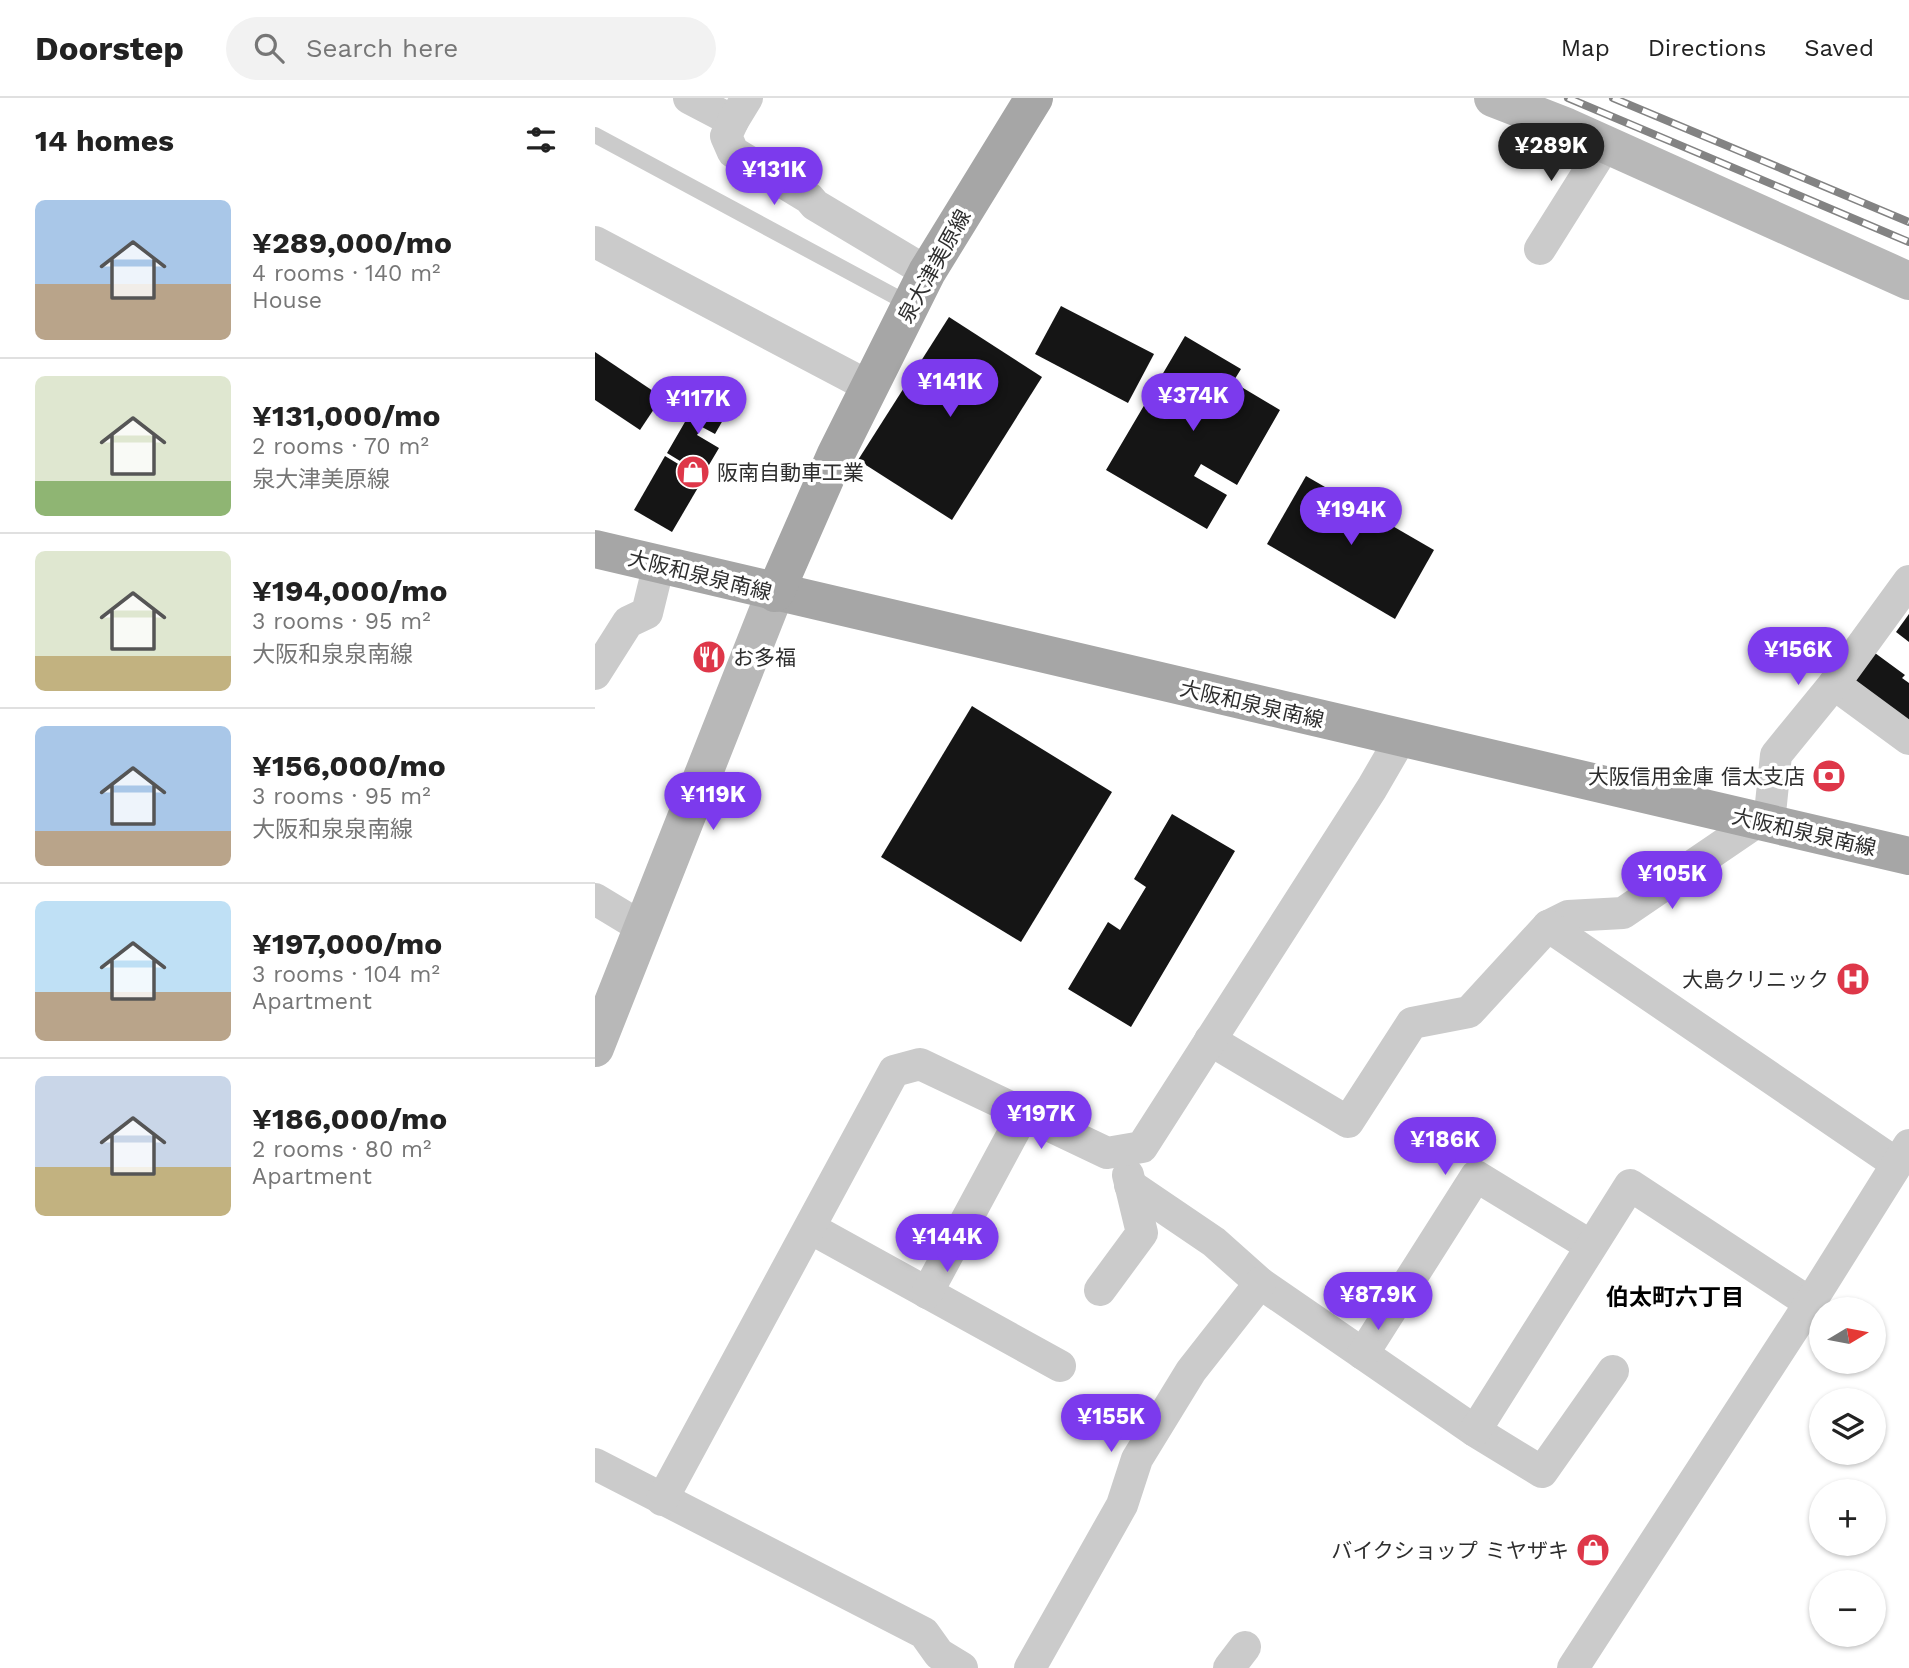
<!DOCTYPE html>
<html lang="en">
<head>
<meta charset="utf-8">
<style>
	body { margin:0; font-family:"Work Sans","Noto Sans JP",sans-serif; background:#f2f2f2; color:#222; height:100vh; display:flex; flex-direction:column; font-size:26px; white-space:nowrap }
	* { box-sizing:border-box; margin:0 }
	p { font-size:23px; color:#767676 }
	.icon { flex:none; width:38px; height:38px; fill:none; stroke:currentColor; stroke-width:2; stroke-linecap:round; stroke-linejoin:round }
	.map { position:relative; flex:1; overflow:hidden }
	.sheet { display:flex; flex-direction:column; background:#fff; width:595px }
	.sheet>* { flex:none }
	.needle { width:46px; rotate:80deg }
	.buttons { position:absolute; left:1214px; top:1199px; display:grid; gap:14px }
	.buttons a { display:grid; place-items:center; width:77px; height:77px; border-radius:50%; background:#fff; box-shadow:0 2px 5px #0004; font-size:35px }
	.price { position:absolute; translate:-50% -60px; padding:0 16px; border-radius:24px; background:#7c3aed; color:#fff; font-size:23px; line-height:46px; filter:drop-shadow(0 2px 4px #0008) }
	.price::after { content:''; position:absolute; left:50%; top:42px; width:21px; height:16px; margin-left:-10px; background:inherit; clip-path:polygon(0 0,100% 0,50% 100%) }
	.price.active { background:#222; color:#fff }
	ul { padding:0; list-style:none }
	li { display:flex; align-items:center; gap:21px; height:175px; padding:0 35px }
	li+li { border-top:2px solid #e0e0e0 }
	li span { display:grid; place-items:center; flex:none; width:196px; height:140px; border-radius:10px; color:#555 }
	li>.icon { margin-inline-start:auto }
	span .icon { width:84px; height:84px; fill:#fffc; stroke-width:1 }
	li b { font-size:30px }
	h2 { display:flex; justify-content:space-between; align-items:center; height:84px; padding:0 35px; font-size:30px }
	header { display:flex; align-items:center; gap:42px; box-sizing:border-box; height:98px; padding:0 35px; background:#fff; border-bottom:2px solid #e0e0e0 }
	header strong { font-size:33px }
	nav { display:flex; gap:38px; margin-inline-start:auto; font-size:24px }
	.search { width:490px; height:63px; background:#f2f2f2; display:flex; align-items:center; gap:18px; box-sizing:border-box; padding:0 24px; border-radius:38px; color:#767676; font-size:26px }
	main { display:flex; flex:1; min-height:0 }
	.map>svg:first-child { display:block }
</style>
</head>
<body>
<header>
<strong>Doorstep</strong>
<div class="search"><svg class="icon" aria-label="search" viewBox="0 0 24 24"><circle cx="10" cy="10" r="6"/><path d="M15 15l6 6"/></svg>Search here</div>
<nav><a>Map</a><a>Directions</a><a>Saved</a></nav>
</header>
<main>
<section class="sheet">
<h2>14 homes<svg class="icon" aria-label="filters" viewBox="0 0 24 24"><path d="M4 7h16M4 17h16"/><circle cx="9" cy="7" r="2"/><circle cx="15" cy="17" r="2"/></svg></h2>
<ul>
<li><span style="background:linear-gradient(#a9c7e8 60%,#b9a48a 0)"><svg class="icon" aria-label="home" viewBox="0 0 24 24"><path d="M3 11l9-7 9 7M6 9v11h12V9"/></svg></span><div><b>¥289,000/mo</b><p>4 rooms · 140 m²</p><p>House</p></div></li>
<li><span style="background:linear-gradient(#dfe7d0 75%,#8fb573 0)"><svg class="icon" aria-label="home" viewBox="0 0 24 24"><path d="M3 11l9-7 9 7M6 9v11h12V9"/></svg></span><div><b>¥131,000/mo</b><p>2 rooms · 70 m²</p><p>泉大津美原線</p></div></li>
<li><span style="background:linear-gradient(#dfe7d0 75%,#c2b280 0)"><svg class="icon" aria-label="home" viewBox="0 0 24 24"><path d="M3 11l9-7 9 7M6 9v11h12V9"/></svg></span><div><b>¥194,000/mo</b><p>3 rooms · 95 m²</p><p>大阪和泉泉南線</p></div></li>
<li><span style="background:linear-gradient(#a9c7e8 75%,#b9a48a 0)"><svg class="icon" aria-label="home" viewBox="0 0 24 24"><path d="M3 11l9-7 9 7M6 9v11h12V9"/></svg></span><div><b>¥156,000/mo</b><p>3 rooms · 95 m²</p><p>大阪和泉泉南線</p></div></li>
<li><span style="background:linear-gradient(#bfe0f5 65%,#b9a48a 0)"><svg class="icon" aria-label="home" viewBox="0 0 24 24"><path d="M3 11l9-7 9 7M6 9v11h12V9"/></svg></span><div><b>¥197,000/mo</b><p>3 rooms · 104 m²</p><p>Apartment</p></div></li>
<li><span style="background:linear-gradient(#c9d6e8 65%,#c2b280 0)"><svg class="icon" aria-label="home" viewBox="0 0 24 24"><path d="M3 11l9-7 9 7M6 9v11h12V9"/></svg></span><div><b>¥186,000/mo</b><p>2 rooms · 80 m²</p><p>Apartment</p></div></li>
</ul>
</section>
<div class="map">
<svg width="1314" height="1570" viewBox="0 0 1314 1570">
	<rect width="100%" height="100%" fill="#fff"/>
	<g fill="#151515">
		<path d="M466,208l93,48 -26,49 -93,-49z"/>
		<path d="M354,219l93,60 -90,143 -94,-60z"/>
		<path d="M590,238l56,33 -8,13 47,28 -43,75 -36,-21 -7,12 33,19 -20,34 -101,-59z"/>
		<path d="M0,254l67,45 -22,33 -45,-30z"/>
		<path d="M105,298l27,17 -12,21 -13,-7 -5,8 22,13 -16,27 -36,-22z"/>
		<path d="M70,358l38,23 -31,53 -38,-22z"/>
		<path d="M711,378l128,74 -39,69 -128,-75z"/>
		<path d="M1314,516v28l-13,-10z"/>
		<path d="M1280,555l30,22 -3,3 7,5v38l-54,-40z"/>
		<path d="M377,608l140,86 -91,150 -140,-85z"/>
		<path d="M577,716l63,37 -104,176 -63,-38 40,-67 12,8 26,-43 -12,-8z"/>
	</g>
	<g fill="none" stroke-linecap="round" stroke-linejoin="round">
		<path stroke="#cbcbcb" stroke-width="16" d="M0,37l316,170"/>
		<g stroke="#cbcbcb" stroke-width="32">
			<path d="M94,0l44,23"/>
			<path d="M152,0l-14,23 -7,15 7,16 76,46 6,7 112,67"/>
			<path d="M0,144l275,145"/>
			<path d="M945,151l66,-105"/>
			<path d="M0,576l33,-52 19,-9 12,-49"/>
			<path d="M1239,586l75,55"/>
			<path d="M1174,725l7,-68 58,-71 75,-103"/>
			<path d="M0,801l48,29"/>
			<path d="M953,828l20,-10 55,-3 135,-92"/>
			<path d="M615,942l138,82 64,-99 57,-11 79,-86 349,238"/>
			<path d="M535,1087l84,57 46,41 215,148 67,41 71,-101"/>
			<path d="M215,1130l250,138"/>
			<path d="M505,1192l42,-57 -14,-58"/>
			<path d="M332,1195l97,-180"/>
			<path d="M768,1256l113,-178 115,70"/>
			<path d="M880,1333l155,-246 180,118"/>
			<path d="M0,1366l329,169 15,21 23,14"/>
			<path d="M67,1402l232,-429 26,-7 187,89 35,-6 230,-359 29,-50"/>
			<path d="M435,1570l92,-163 15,-46 54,-88 69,-88"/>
			<path d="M634,1570l16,-21"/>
			<path d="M978,1570l237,-365 99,-158"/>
		</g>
		<g stroke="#b8b8b8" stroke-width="38">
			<path d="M898,0l74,29 342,154"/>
			<path d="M0,950l180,-455"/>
		</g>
		<g stroke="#a6a6a6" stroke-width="38">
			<path d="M0,451l1314,307"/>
			<path d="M180,495l61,-139 91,-182 107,-174"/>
		</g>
		<defs>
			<g id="rail">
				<path d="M973,0l341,144"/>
				<path d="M1018,0l296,124"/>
			</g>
		</defs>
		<use href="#rail" stroke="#838383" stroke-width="8"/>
		<use href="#rail" stroke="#fff" stroke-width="5" stroke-dasharray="16" stroke-linecap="butt"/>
	</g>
	<defs>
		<symbol id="shop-disc" viewBox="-11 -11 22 22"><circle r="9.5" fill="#de3749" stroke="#fff"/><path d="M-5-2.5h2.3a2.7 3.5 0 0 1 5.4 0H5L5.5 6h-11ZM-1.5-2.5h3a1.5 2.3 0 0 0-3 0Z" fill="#fff"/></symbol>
		<symbol id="restaurant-disc" viewBox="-11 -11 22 22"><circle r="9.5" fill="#de3749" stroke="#fff"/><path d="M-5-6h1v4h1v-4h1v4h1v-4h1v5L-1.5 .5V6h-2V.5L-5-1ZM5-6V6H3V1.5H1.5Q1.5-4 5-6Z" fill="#fff"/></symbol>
		<symbol id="bank-disc" viewBox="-11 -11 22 22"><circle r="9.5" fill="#de3749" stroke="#fff"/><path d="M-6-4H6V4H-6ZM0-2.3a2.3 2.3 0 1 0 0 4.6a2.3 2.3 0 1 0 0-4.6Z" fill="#fff"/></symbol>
		<symbol id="hospital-disc" viewBox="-11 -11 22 22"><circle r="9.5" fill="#de3749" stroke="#fff"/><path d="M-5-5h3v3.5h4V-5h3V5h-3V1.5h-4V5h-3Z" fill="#fff"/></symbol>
	</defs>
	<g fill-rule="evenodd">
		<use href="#shop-disc" x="79" y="355" width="38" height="38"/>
		<use href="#restaurant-disc" x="95" y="540" width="38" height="38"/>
		<use href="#bank-disc" x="1215" y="659" width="38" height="38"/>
		<use href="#hospital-disc" x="1239" y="862" width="38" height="38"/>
		<use href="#shop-disc" x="979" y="1433" width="38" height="38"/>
	</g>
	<g text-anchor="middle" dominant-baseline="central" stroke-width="7" stroke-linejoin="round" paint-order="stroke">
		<g font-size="21" fill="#2e2e2e" stroke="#fff">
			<text transform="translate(339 168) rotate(-61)">泉大津美原線</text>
			<text transform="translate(105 477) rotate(14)">大阪和泉泉南線</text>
			<text transform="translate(657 606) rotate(13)">大阪和泉泉南線</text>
			<text transform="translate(1209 734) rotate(13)">大阪和泉泉南線</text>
		</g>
		<g font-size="21" fill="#2e2e2e" stroke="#fff" text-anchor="end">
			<text x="122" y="374" text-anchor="start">阪南自動車工業</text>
			<text x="138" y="559" text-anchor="start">お多福</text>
			<text x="1210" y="678">大阪信用金庫 信太支店</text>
			<text x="1234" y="881">大島クリニック</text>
			<text x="974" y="1452">バイクショップ ミヤザキ</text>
		</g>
		<g font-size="23" font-weight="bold" fill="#000" stroke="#fff">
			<text x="1080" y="1199">伯太町六丁目</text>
		</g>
	</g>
</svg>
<div class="buttons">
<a><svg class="needle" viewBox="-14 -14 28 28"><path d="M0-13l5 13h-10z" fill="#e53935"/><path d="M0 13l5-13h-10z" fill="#767676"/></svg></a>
<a><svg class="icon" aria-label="layers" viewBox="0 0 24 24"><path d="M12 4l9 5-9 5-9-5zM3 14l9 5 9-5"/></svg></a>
<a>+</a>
<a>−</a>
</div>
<b class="price active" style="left:956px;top:85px">¥289K</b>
<b class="price" style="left:179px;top:109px">¥131K</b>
<b class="price" style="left:355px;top:321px">¥141K</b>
<b class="price" style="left:598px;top:335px">¥374K</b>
<b class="price" style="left:103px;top:338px">¥117K</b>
<b class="price" style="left:756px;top:449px">¥194K</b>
<b class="price" style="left:1203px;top:589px">¥156K</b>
<b class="price" style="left:118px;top:734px">¥119K</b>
<b class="price" style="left:1077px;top:813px">¥105K</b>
<b class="price" style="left:446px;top:1053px">¥197K</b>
<b class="price" style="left:850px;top:1079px">¥186K</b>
<b class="price" style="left:352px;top:1176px">¥144K</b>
<b class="price" style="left:783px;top:1234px">¥87.9K</b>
<b class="price" style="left:516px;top:1356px">¥155K</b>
</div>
</main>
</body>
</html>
